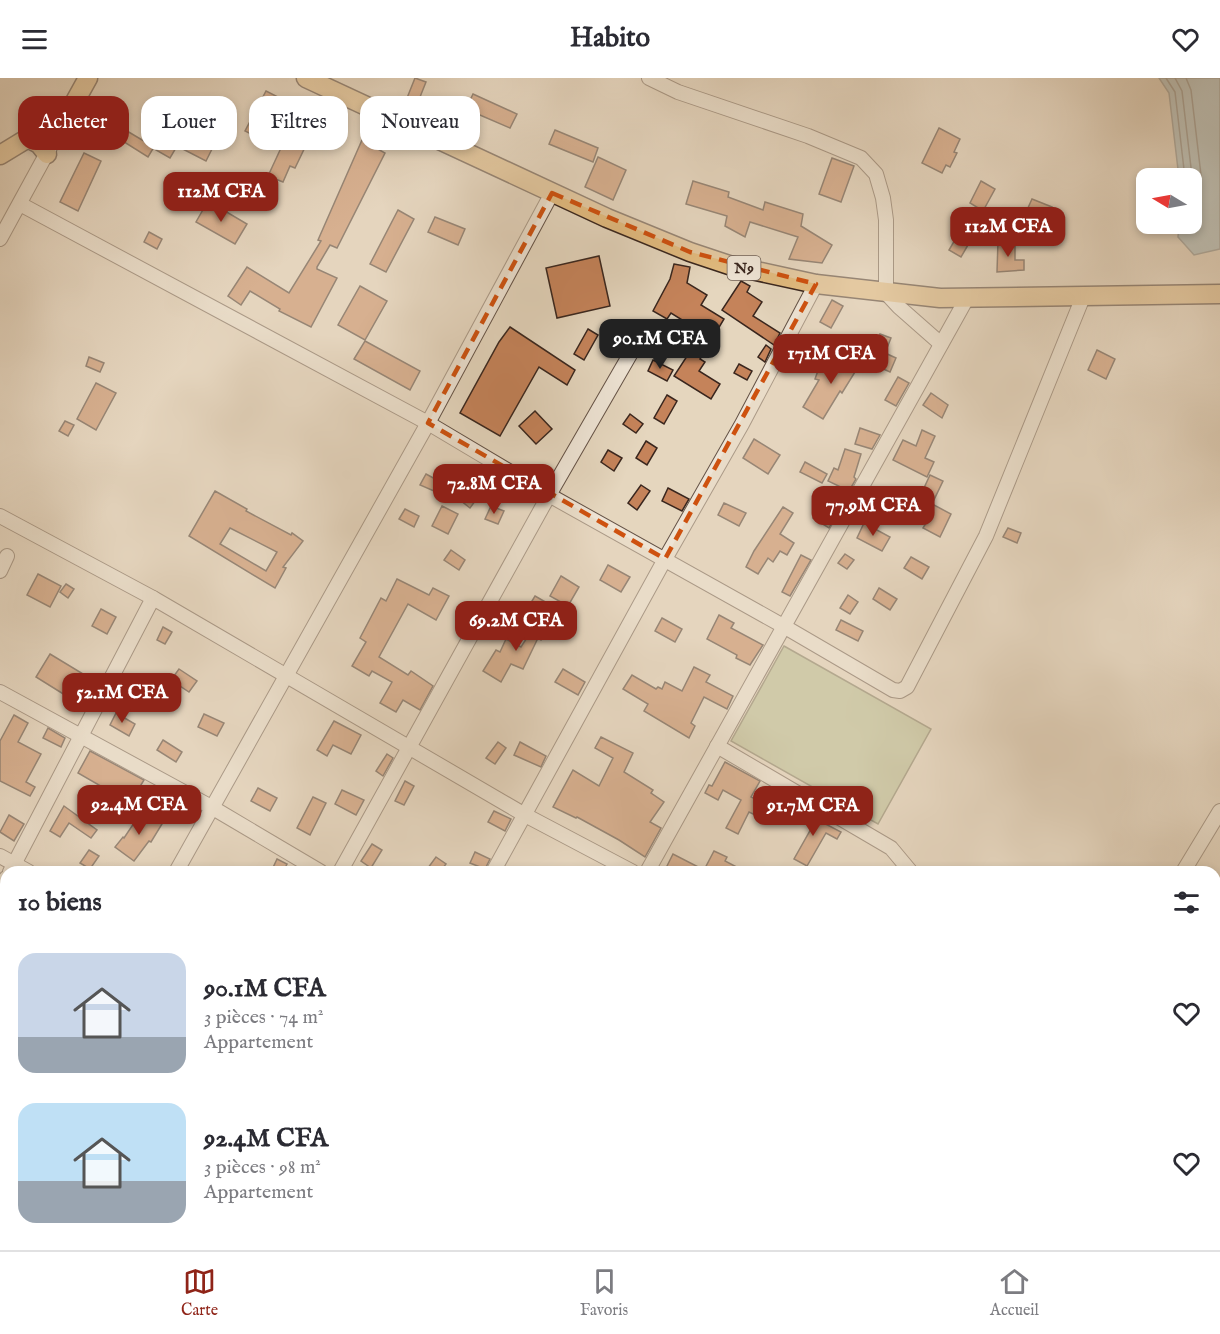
<!DOCTYPE html>
<html lang="fr">
<head>
<meta charset="utf-8">
<style>
	body { margin:0; font-family:"IM FELL English",serif; background:#f2f2f3; color:#2b2b33; height:100vh; display:flex; flex-direction:column; font-size:22px; white-space:nowrap }
	* { box-sizing:border-box; margin:0 }
	p { font-size:20px; color:#7c7c81 }
	.icon { flex:none; width:33px; height:33px; fill:none; stroke:currentColor; stroke-width:2; stroke-linecap:round; stroke-linejoin:round }
	.map { position:relative; flex:1; overflow:hidden }
	.side { position:absolute; left:0px; top:788px; width:1221px; height:386px; display:flex; flex-direction:column; background:#fff; border-radius:18px 18px 0 0; box-shadow:0 3px 9px #0003 }
	.side>* { flex:none }
	.hud { position:absolute; left:18px; top:18px; width:600px; height:54px; display:flex; gap:12px }
	.needle { width:39px; rotate:280deg }
	.buttons { position:absolute; left:1136px; top:90px; display:grid; gap:12px }
	.buttons a { display:grid; place-items:center; width:66px; height:66px; border-radius:12px; background:#fff; box-shadow:0 3px 9px #0003; font-size:30px }
	.price { position:absolute; translate:-50% -51px; padding:0 14px; border-radius:12px; background:#8f2418; color:#fff; font-size:20px; line-height:39px; filter:drop-shadow(0 2px 3px #0008) }
	.price::after { content:''; position:absolute; left:50%; top:36px; width:18px; height:14px; margin-left:-9px; background:inherit; clip-path:polygon(0 0,100% 0,50% 100%) }
	.price.on { background:#222; color:#fff }
	ul { padding:0; list-style:none }
	li { display:flex; align-items:center; gap:18px; height:150px; padding:0 18px }
	li span { display:grid; place-items:center; flex:none; width:168px; height:120px; border-radius:18px; color:#555 }
	li>.icon { margin-inline-start:auto }
	span .icon { width:72px; height:72px; fill:#fffc; stroke-width:1 }
	li b { font-size:26px }
	h2 { display:flex; justify-content:space-between; align-items:center; height:72px; padding:0 18px; font-size:26px }
	.chip { padding:0 21px; border-radius:18px; background:#fff; box-shadow:0 3px 9px #0003; font-size:21px; line-height:54px }
	.chip.on { background:#8f2418; color:#fff }
	header { display:flex; justify-content:space-between; align-items:center; height:78px; padding:0 18px; background:#fff; font-size:27px; font-weight:700 }
	.menu { display:flex; justify-content:space-around; align-items:center; height:84px; border-top:2px solid #e1e1e2; background:#fff; font-size:16px; color:#7c7c81 }
	.menu a { display:grid; justify-items:center; gap:3px }
	.menu .on { color:#8f2418 }
	.map>svg:first-child { display:block }
</style>
</head>
<body>
<header><svg class="icon" aria-label="menu" viewBox="0 0 24 24"><path d="M4 6h16M4 12h16M4 18h16"/></svg>Habito<svg class="icon" aria-label="heart" viewBox="0 0 24 24"><path d="M12 20l-8-8c-3-5 5-10 8-4 3-6 11-1 8 4z"/></svg></header>
<div class="map">
<svg width="1220" height="1172" viewBox="0 0 1220 1172">
	<rect width="100%" height="100%" fill="#e5d6be"/>
	<filter id="stains"><feTurbulence type="fractalNoise" baseFrequency=".00333" numOctaves="4"/><feColorMatrix values="0 0 0 0 .2 0 0 0 0 .09 0 0 0 0 .02 0 0 0 .5 -.17"/></filter>
	<radialGradient id="worn" r=".72"><stop offset=".6" stop-color="#630" stop-opacity="0"/><stop offset="1" stop-color="#630" stop-opacity=".3"/></radialGradient>
	<g fill="#b6bd90" stroke="#787257" stroke-width="1.5">
		<path d="M784,568l147,83 -53,95 -147,-83z"/>
		<path d="M1215,1018l5,3v76l-5,21z"/>
	</g>
	<path fill="#9bb6bc" stroke="#747c7d" stroke-width="1.5" d="M1159,0h61v171l-26,6 -16,-18 1,-13h12v-46h-12l-10,-85z"/>
	<g fill="none" stroke-linecap="round" stroke-linejoin="round">
		<g stroke="#6a6e6d" stroke-width="1.5">
			<path d="M1166,0l9,14 10,86"/>
			<path d="M1175,0l7,13 10,85 -1,7"/>
			<path d="M1186,0l5,12 10,85 -2,12 -8,10"/>
		</g>
	</g>
	<g fill="#c5835a" stroke="#39261e" stroke-width="1.5" fill-rule="evenodd">
		<path d="M415,0l11,4 -10,25 -11,-4z"/>
		<path d="M266,13l12,6 -21,40 -12,-6z"/>
		<path d="M473,16l44,20 -7,14 -44,-19z"/>
		<path d="M180,29l15,8 -2,3 27,15 -14,28 -29,-15 -7,12 -14,-8z"/>
		<path d="M300,29l20,9 -25,52 -5,-2 -7,16 -15,-6z"/>
		<path d="M939,50l21,11 -6,13 3,1 -7,14 -4,-2 -4,8 -20,-10z"/>
		<path d="M555,52l43,18 -5,14 -44,-18z"/>
		<path d="M127,53l27,16 -6,10 -27,-17z"/>
		<path d="M362,62l23,13 -48,95 -7,-3 -13,22v2l20,9 -26,49 -32,-16 1,-2 -30,-18 -9,14 -13,-9 19,-29 42,26 32,-52 -3,-1z"/>
		<path d="M84,75l17,8 -23,50 -18,-9z"/>
		<path d="M598,79l28,13 -13,30 -28,-13z"/>
		<path d="M832,80l22,8 -13,36 -22,-8z"/>
		<path d="M693,103l36,11 -1,5 35,13 2,-8 38,12 -2,12 31,19 -10,18 -33,-4 9,-22 -48,-15 -5,15 -20,-11 2,-10 -41,-12z"/>
		<path d="M981,103l14,8 -12,22 -13,-8z"/>
		<path d="M1032,121l20,8 -5,12 -20,-9z"/>
		<path d="M208,123l39,23 -12,20 -39,-22z"/>
		<path d="M398,132l16,9 -28,53 -16,-8z"/>
		<path d="M435,139l30,12 -7,16 -30,-13z"/>
		<path d="M149,154l13,7 -5,10 -13,-7z"/>
		<path d="M956,160l12,7 -7,12 -12,-7z"/>
		<path d="M998,163h17v19h9v10l-27,2z"/>
		<path d="M599,178l11,50 -53,12 -11,-50z"/>
		<path d="M674,186l16,3 -3,16 20,12 -6,10 23,14 -24,40 5,3 -6,9 21,13 -9,15 -37,-23 23,-35 -10,-6 5,-9 -21,-13 -4,6 -14,-8 17,-32z"/>
		<path d="M741,203l9,5 -3,6 15,10 -9,14 27,17 -6,12 -52,-35z"/>
		<path d="M360,208l27,15 -22,39 -27,-15z"/>
		<path d="M832,222l11,6 -12,22 -11,-6z"/>
		<path d="M510,249l65,43 -8,15 -28,-18 -39,69 -40,-23 39,-71z"/>
		<path d="M588,251l10,6 -14,25 -10,-6z"/>
		<path d="M880,256l11,4 -6,15 11,5 -6,14 -22,-10z"/>
		<path d="M365,263l55,30 -10,19 -56,-31z"/>
		<path d="M766,267l5,4 -6,13 -7,-5z"/>
		<path d="M1097,272l18,9 -9,20 -18,-9z"/>
		<path d="M850,273l13,8 -21,34 -2,-2 -17,28 -20,-12 16,-27 -4,-1 5,-14 20,4z"/>
		<path d="M89,279l15,6 -4,9 -14,-6z"/>
		<path d="M653,282l20,10 -6,11 -19,-10z"/>
		<path d="M739,286l13,7 -5,9 -13,-7z"/>
		<path d="M898,299l11,6 -13,23 -11,-6z"/>
		<path d="M96,305l20,10 -20,37 -19,-11z"/>
		<path d="M931,315l17,12 -6,13 -19,-13z"/>
		<path d="M667,317l10,6 -13,23 -10,-6z"/>
		<path d="M535,333l17,18 -16,15 -17,-18z"/>
		<path d="M630,336l13,10 -7,9 -13,-9z"/>
		<path d="M65,343l9,4 -6,11 -9,-5z"/>
		<path d="M860,350l20,7 -8,14 -17,-5z"/>
		<path d="M922,352l13,6 -10,22 9,4 -7,15 -34,-17 10,-20 13,6z"/>
		<path d="M754,361l26,16 -12,19 -25,-16z"/>
		<path d="M646,363l11,7 -10,17 -11,-7z"/>
		<path d="M845,371l16,5 -7,23 2,2 -7,12 -21,-10 6,-13 4,2z"/>
		<path d="M608,372l14,8 -8,13 -13,-9z"/>
		<path d="M805,384l22,12 -5,9 -22,-11z"/>
		<path d="M426,396l13,7 -5,10 -14,-6z"/>
		<path d="M930,397l13,6 -11,23 19,10 -11,23 -17,-9 3,-5 -42,-22 6,-11 27,13z"/>
		<path d="M474,403l10,8 -14,19 -10,-8z"/>
		<path d="M641,407l9,6 -13,19 -9,-7z"/>
		<path d="M668,410l21,11 -7,12 -20,-10z"/>
		<path d="M215,413l32,18 -1,2 45,24 1,-2 11,8 -20,26 3,1 -11,20 -86,-52zM230,450l47,24 -11,19 -46,-27z"/>
		<path d="M724,425l22,10 -7,13 -21,-11z"/>
		<path d="M822,427l14,10 -7,13 -16,-10z"/>
		<path d="M442,428l16,8 -10,20 -16,-8z"/>
		<path d="M491,428l13,5 -6,13 -13,-5z"/>
		<path d="M783,429l10,6 -13,21 14,9 -7,12 -7,-4 -7,11 -5,-4 -10,16 -12,-7 8,-16z"/>
		<path d="M405,431l14,7 -5,11 -15,-8z"/>
		<path d="M864,445l26,14 -8,14 -25,-13z"/>
		<path d="M1008,450l13,5 -4,10 -14,-6z"/>
		<path d="M451,472l14,10 -6,10 -15,-10z"/>
		<path d="M845,476l9,6 -7,9 -9,-6z"/>
		<path d="M801,477l10,5 -21,36 -8,-4z"/>
		<path d="M911,479l18,10 -7,12 -18,-11z"/>
		<path d="M608,487l22,12 -9,15 -21,-12z"/>
		<path d="M38,496l23,12 -11,21 -23,-12z"/>
		<path d="M561,498l18,11 -11,19 -18,-10z"/>
		<path d="M397,501l32,16 4,-7 16,8 -13,24 -28,-16 -29,53 29,18 3,-4 22,15 -13,24 -17,-10 -7,12 -16,-9 12,-21 -20,-11 -3,5 -17,-10 14,-24 -6,-4 21,-40 5,3z"/>
		<path d="M66,506l8,5 -6,9 -8,-6z"/>
		<path d="M879,510l18,11 -7,11 -17,-11z"/>
		<path d="M848,517l10,7 -8,12 -10,-6z"/>
		<path d="M535,518l14,8 -5,10 -15,-8z"/>
		<path d="M101,531l15,8 -9,17 -15,-8z"/>
		<path d="M719,537l15,8 -3,5 32,17 -13,20 -14,-7 1,-3 -30,-16z"/>
		<path d="M541,538l11,7 -11,17 -3,-2 -15,31 -12,-5 -10,18 -18,-11 13,-21 4,2 6,-13 15,8z"/>
		<path d="M662,540l20,11 -7,13 -20,-11z"/>
		<path d="M841,542l22,11 -5,10 -22,-11z"/>
		<path d="M163,549l9,5 -7,12 -8,-4z"/>
		<path d="M50,576l48,29 -14,27 -20,-14 1,-1 -29,-18z"/>
		<path d="M694,589l16,8 -4,7 27,14 -6,13 -23,-12 -13,26 4,3 -6,12 -45,-27 4,-7 -25,-15 9,-14 24,14 2,-2 4,2 3,-7 17,9z"/>
		<path d="M179,591l18,12 -8,11 -18,-12z"/>
		<path d="M563,591l22,13 -7,13 -23,-13z"/>
		<path d="M116,635l19,11 -6,12 -19,-11z"/>
		<path d="M204,636l20,9 -7,13 -19,-9z"/>
		<path d="M14,637l14,8 -10,19 23,12 -15,28 9,5 -5,9 -30,-15v-40z"/>
		<path d="M334,643l27,14 -10,19 -18,-9 -6,11 -10,-6z"/>
		<path d="M48,650l17,10 -4,9 -18,-9z"/>
		<path d="M601,659l32,16 -9,19 29,18 -2,3 13,9 -14,20 11,6 -16,29 -26,-17 -42,-23 -1,1 -23,-11 20,-37 26,16 14,-28 -18,-10z"/>
		<path d="M163,662l19,12 -6,10 -19,-12z"/>
		<path d="M498,664l8,6 -11,16 -9,-6z"/>
		<path d="M520,664l26,14 -5,11 -27,-12z"/>
		<path d="M90,673l54,29 -14,23 -52,-30z"/>
		<path d="M387,676l6,4 -10,18 -7,-5z"/>
		<path d="M725,684l35,19 -9,16 23,11 -6,13 -19,-9 -11,22 -12,-6 15,-28 -18,-10 -5,10 -13,-7 4,-8 3,1z"/>
		<path d="M405,703l9,5 -10,19 -9,-4z"/>
		<path d="M258,710l19,10 -7,13 -19,-10z"/>
		<path d="M342,712l22,10 -8,15 -21,-11z"/>
		<path d="M313,719l13,6 -16,32 -13,-7z"/>
		<path d="M64,728l33,24 -6,8 -22,-15 -9,14 -10,-6z"/>
		<path d="M797,731l44,23 -4,7 -11,-6 -19,33 -13,-7 18,-32 -19,-9z"/>
		<path d="M142,733l20,13 -11,18 -2,-1 -15,20 -19,-14 8,-10 1,1z"/>
		<path d="M494,733l17,8 -6,12 -17,-9z"/>
		<path d="M9,737l15,9 -10,17 -14,-9z"/>
		<path d="M372,766l10,6 -11,18 -10,-7z"/>
		<path d="M89,772l10,6 -9,13 -10,-6z"/>
		<path d="M714,773l13,6 -2,4 21,11h-82l9,-18 31,16z"/>
		<path d="M475,774l15,7 -5,10 -15,-6z"/>
		<path d="M436,779l10,7 -6,8h-15z"/>
		<path d="M277,781l10,5 -4,8h-12z"/>
	</g>
	<g fill="none" stroke-linecap="round" stroke-linejoin="round">
		<defs>
			<g id="minor">
				<path d="M649,0l29,14 130,44 53,22 15,16 7,24 3,22v73l13,14 42,37"/>
				<path d="M20,126l408,219 121,72 236,132 108,63 7,1 7,-4 79,-151 97,-239"/>
				<path d="M0,161l71,-130"/>
				<path d="M0,438l153,82 372,217 108,57"/>
				<path d="M0,493l7,-15"/>
				<path d="M0,614l213,116 108,64"/>
				<path d="M717,668l174,102 20,24"/>
				<path d="M0,778l29,16"/>
				<path d="M10,794l143,-274"/>
				<path d="M176,794l252,-449 124,-230"/>
				<path d="M340,794l209,-377 94,-163"/>
				<path d="M493,794l172,-313 77,-135 74,-140"/>
				<path d="M647,794l320,-574"/>
				<path d="M1183,794l37,-61"/>
				<path d="M0,810l6,-10"/>
				<path d="M0,993l6,3"/>
				<path d="M0,1107l6,-10"/>
				<path d="M314,1167l9,5"/>
				<path d="M696,1167l9,5"/>
				<path d="M127,1172l3,-5"/>
				<path d="M283,1172l3,-5"/>
				<path d="M436,1172l3,-5"/>
				<path d="M588,1172l3,-5"/>
				<path d="M926,1172l3,-5"/>
				<path d="M1091,1172l3,-5"/>
			</g>
			<g id="major">
				<path d="M306,0l301,140 83,34 39,13 87,19 124,14 280,-4"/>
				<path d="M28,60l11,6 8,10"/>
				<path d="M0,77l28,-17 45,-33 15,-27"/>
			</g>
		</defs>
		<use href="#minor" stroke="#645246" stroke-width="16"/>
		<use href="#major" stroke="#39261e" stroke-width="21"/>
		<use href="#minor" stroke="#eee4d5" stroke-width="14"/>
		<use href="#major" stroke="#e2bb7f" stroke-width="18"/>
	</g>
	<path d="M0 0H1220V1172H0ZM552,115l138,59 126,32 -151,275 -237,-136z" fill="#e5d6be" fill-opacity=".55" fill-rule="evenodd"/>
	<path fill="none" stroke="#ce510f" stroke-width="4.5" stroke-dasharray="12 8" stroke-linejoin="round" d="M552,115l138,59 126,32 -151,275 -237,-136z"/>
	<g text-anchor="middle" dominant-baseline="central" stroke-width="4.5" stroke-linejoin="round" paint-order="stroke">
		<rect fill="#eee4d5" stroke="#6f5f55" stroke-width="1.5" x="727.5" y="178" width="33" height="24" rx="4.5"/>
		<g font-size="15" font-weight="bold" fill="#39261e">
			<text x="744" y="190">N9</text>
		</g>
	</g>
	<rect width="100%" height="100%" filter="url(#stains)"/>
	<rect width="100%" height="100%" fill="url(#worn)"/>
</svg>
<div class="buttons">
<a><svg class="needle" viewBox="-14 -14 28 28"><path d="M0-13l5 13h-10z" fill="#e53935"/><path d="M0 13l5-13h-10z" fill="#7c7c81"/></svg></a>
</div>
<b class="price" style="left:221px;top:145px">112M CFA</b>
<b class="price" style="left:1008px;top:180px">112M CFA</b>
<b class="price on" style="left:660px;top:292px">90.1M CFA</b>
<b class="price" style="left:831px;top:307px">171M CFA</b>
<b class="price" style="left:494px;top:437px">72.8M CFA</b>
<b class="price" style="left:873px;top:459px">77.9M CFA</b>
<b class="price" style="left:516px;top:574px">69.2M CFA</b>
<b class="price" style="left:122px;top:646px">52.1M CFA</b>
<b class="price" style="left:139px;top:758px">92.4M CFA</b>
<b class="price" style="left:813px;top:759px">91.7M CFA</b>
<div class="hud">
<a class="chip on">Acheter</a>
<a class="chip">Louer</a>
<a class="chip">Filtres</a>
<a class="chip">Nouveau</a>
</div>
<section class="side">
<h2>10 biens<svg class="icon" aria-label="filters" viewBox="0 0 24 24"><path d="M4 7h16M4 17h16"/><circle cx="9" cy="7" r="2"/><circle cx="15" cy="17" r="2"/></svg></h2>
<ul>
<li><span style="background:linear-gradient(#c9d6e8 70%,#9aa5b1 0)"><svg class="icon" aria-label="home" viewBox="0 0 24 24"><path d="M3 11l9-7 9 7M6 9v11h12V9"/></svg></span><div><b>90.1M CFA</b><p>3 pièces · 74 m²</p><p>Appartement</p></div><svg class="icon" aria-label="heart" viewBox="0 0 24 24"><path d="M12 20l-8-8c-3-5 5-10 8-4 3-6 11-1 8 4z"/></svg></li>
<li><span style="background:linear-gradient(#bfe0f5 65%,#9aa5b1 0)"><svg class="icon" aria-label="home" viewBox="0 0 24 24"><path d="M3 11l9-7 9 7M6 9v11h12V9"/></svg></span><div><b>92.4M CFA</b><p>3 pièces · 98 m²</p><p>Appartement</p></div><svg class="icon" aria-label="heart" viewBox="0 0 24 24"><path d="M12 20l-8-8c-3-5 5-10 8-4 3-6 11-1 8 4z"/></svg></li>
</ul>
</section>
</div>
<nav class="menu">
<a class="on"><svg class="icon" aria-label="map" viewBox="0 0 24 24"><path d="M3 6l6-2 6 2 6-2v14l-6 2-6-2-6 2zM9 4v14M15 6v14"/></svg>Carte</a>
<a><svg class="icon" aria-label="saved" viewBox="0 0 24 24"><path d="M7 4h10v16l-5-4-5 4z"/></svg>Favoris</a>
<a><svg class="icon" aria-label="home" viewBox="0 0 24 24"><path d="M3 11l9-7 9 7M6 9v11h12V9"/></svg>Accueil</a>
</nav>
</body>
</html>
